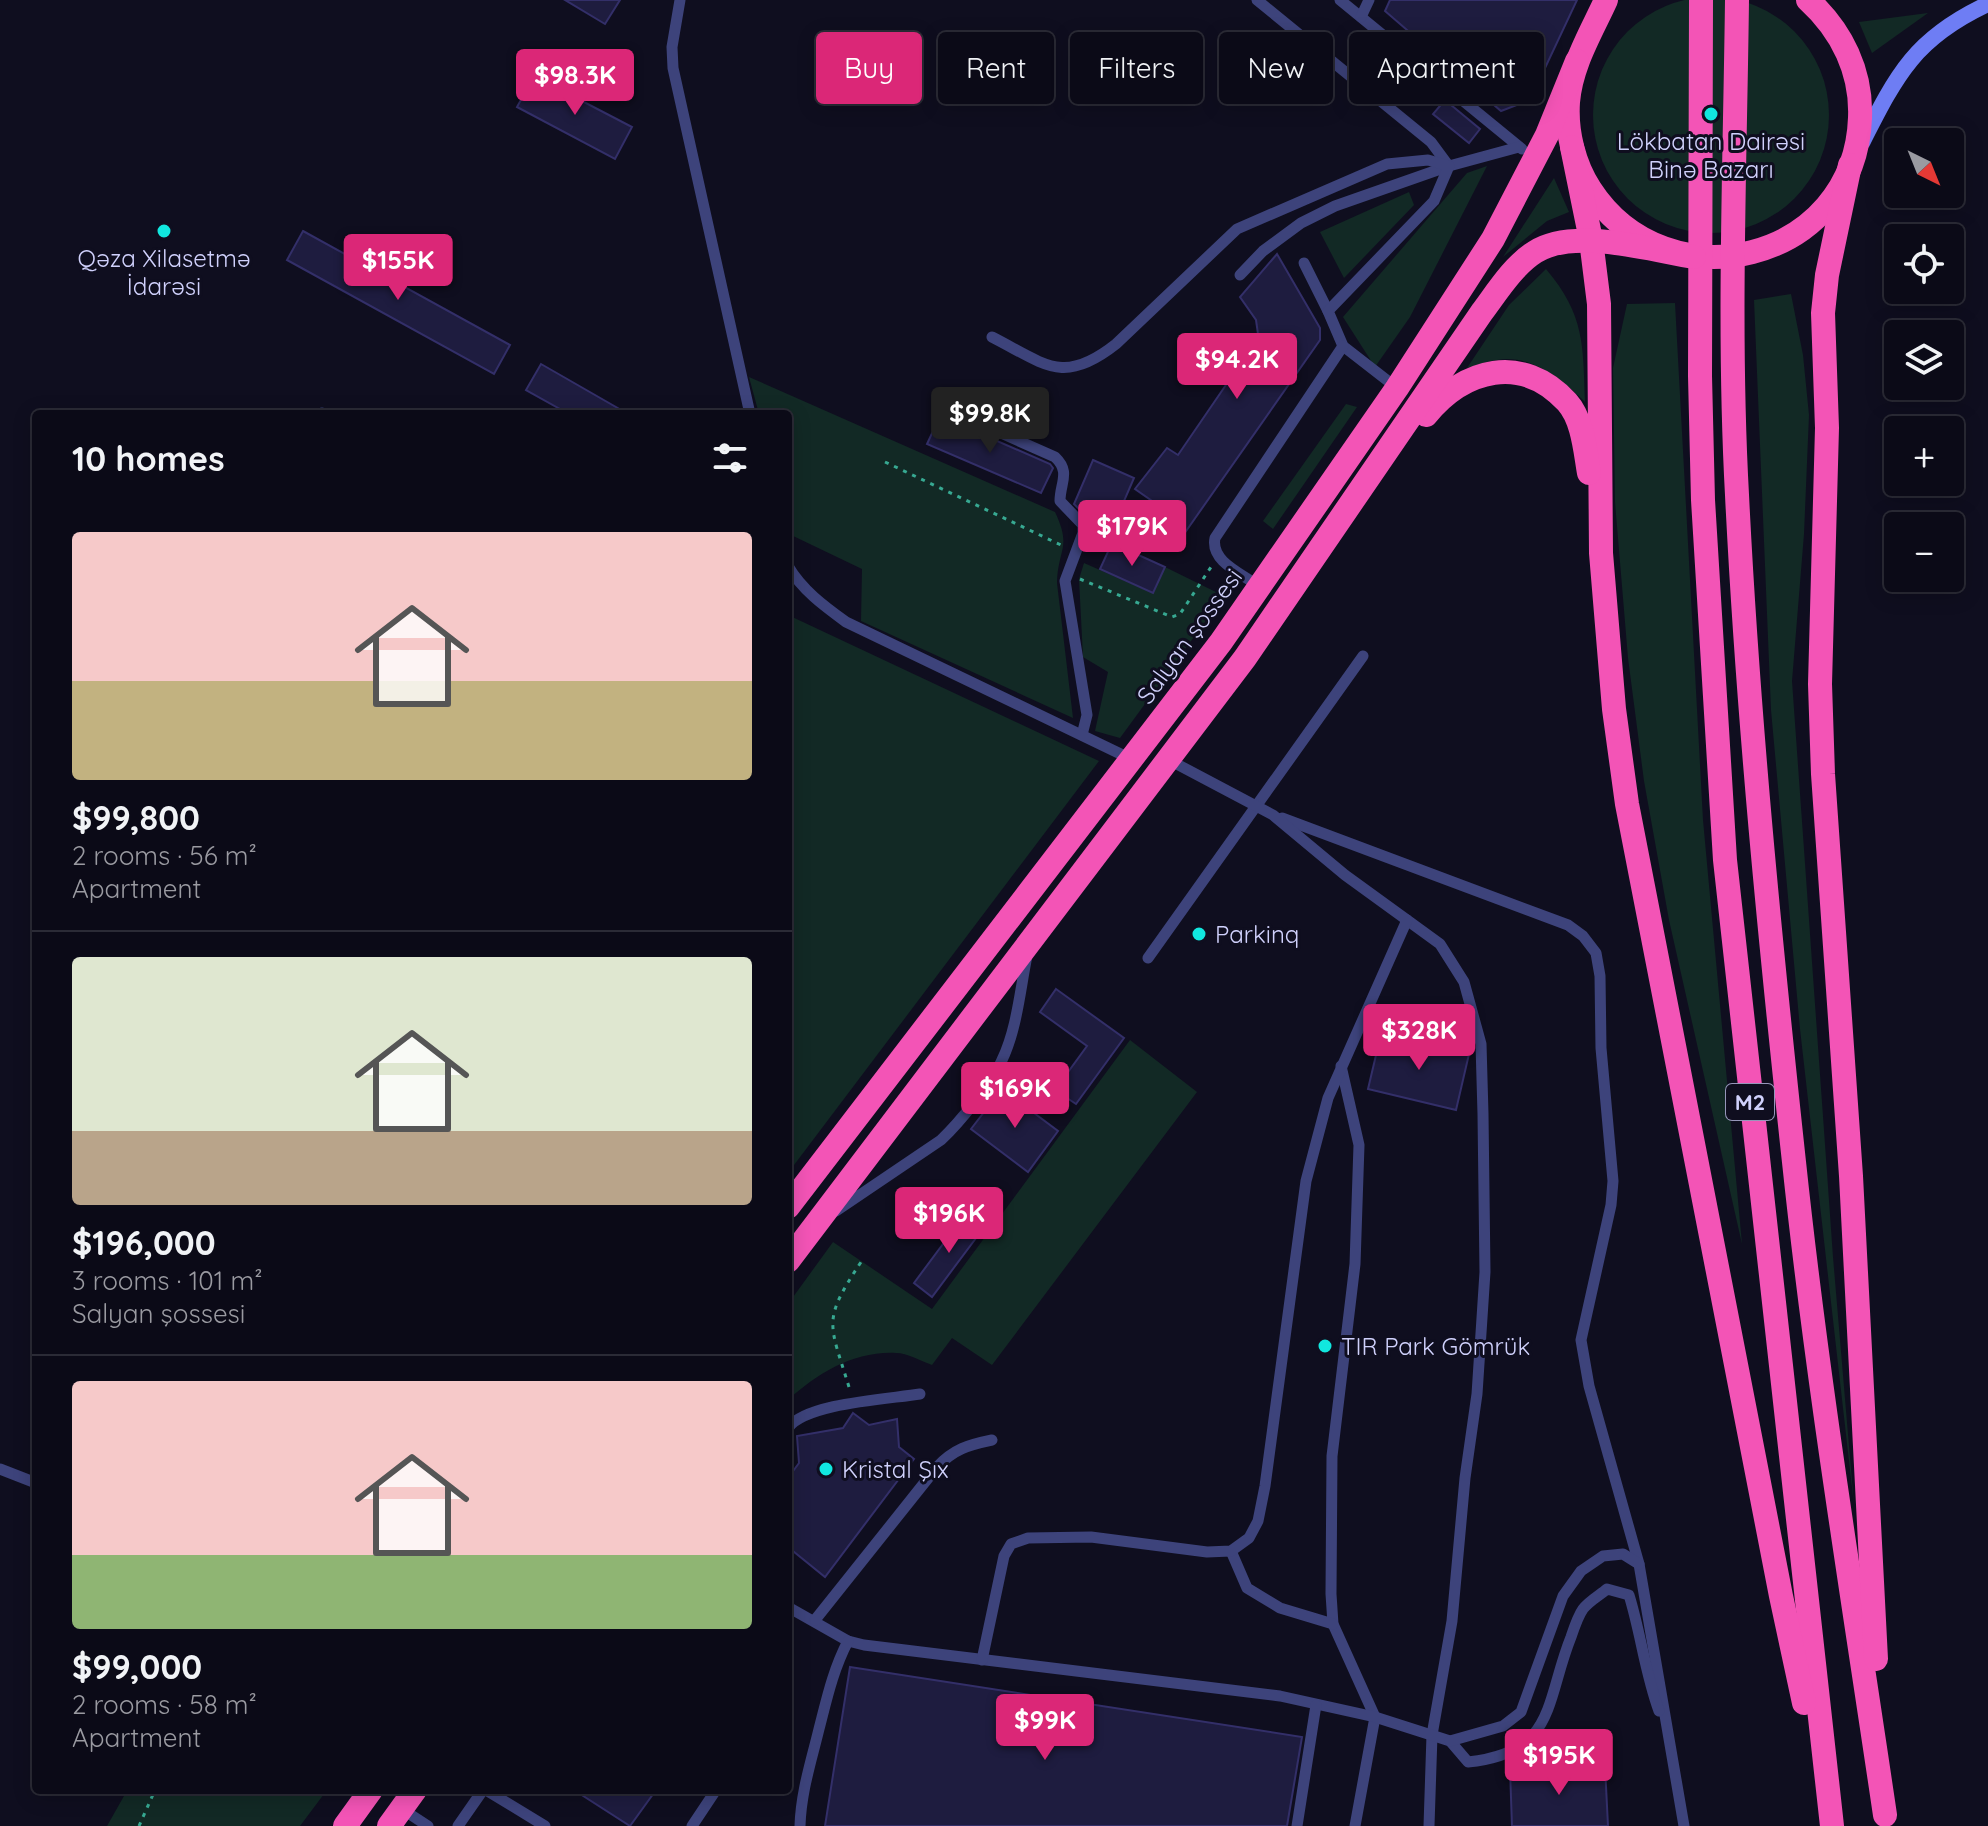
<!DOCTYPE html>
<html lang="en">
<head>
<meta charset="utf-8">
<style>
	body { margin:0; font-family:Quicksand,sans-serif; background:#141320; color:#f1f3f6; height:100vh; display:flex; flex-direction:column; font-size:30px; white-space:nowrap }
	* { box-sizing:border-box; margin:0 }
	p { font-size:26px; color:#9a9aa1 }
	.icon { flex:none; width:44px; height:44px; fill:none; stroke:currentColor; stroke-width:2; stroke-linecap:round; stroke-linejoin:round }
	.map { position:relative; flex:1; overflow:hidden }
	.drawer { position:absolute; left:32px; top:410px; width:760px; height:1384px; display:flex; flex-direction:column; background:#0b0a17; border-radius:8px; box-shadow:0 4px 20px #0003,0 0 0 2px #2b2b36 }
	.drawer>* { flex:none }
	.guide { position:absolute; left:816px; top:32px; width:760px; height:72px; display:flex; gap:16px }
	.needle { width:52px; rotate:137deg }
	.buttons { position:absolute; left:1884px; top:128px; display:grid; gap:16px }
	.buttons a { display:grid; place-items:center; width:80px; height:80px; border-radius:8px; background:#0b0a17; box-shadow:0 4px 20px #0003,0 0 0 2px #2b2b36; font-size:40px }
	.price { position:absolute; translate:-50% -68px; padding:0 18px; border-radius:8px; background:#db2777; color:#fff; font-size:26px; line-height:52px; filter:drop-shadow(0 2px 4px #0008) }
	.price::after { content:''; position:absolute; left:50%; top:48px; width:24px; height:18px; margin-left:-12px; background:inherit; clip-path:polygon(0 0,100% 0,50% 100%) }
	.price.current { background:#222; color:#fff }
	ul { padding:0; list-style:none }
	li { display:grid; align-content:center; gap:16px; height:424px; padding:0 40px }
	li+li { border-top:2px solid #2b2b36 }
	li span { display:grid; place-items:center; height:248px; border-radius:8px; color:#555 }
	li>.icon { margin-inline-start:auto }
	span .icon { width:144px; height:144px; fill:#fffc; stroke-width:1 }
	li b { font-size:34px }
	h2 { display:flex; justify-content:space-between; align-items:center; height:96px; padding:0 40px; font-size:34px }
	.pill { padding:0 28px; border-radius:8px; background:#0b0a17; box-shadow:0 4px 20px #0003,0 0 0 2px #2b2b36; font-size:28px; line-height:72px }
	.pill.current { background:#db2777; color:#fff }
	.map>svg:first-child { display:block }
</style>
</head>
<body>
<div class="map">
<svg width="1988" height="1826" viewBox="0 0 1988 1826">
	<rect width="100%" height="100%" fill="#0f0e1f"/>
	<g fill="#122925">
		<circle cx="1711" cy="115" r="118"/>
		<path d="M1928,13l-56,40 -13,-31z"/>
		<path d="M1487,166l-77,151 -35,50 -32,-50 124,-144z"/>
		<path d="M1554,178l15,34 -22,9 -44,36z"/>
		<path d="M1409,192l5,13 -70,73 -24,-46z"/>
		<path d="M1546,269c39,46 37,76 39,133 -23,-22 -53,-48 -88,-42 -10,1 -20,5 -30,8l42,-63z"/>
		<path d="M1791,294l12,61 6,60 -5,119 -12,147 41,576 21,248 -54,-476 -29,-319 -17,-410z"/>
		<path d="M1675,303l28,517 39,424 -73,-324 -25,-139 -16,-123 -13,-156 -2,-134 14,-64z"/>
		<path d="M749,377l306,135c17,36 3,36 2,71l16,135 -212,-97 1,-52 -73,-35 -1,-120h-29z"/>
		<path d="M1346,404l11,3 -84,122 -10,-8z"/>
		<path d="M1084,563l68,30 13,-26 59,29 -104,142 -25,-7 13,-59 -25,-15 -4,-78z"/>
		<path d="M788,615l311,146 -311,412z"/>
		<path d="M1130,1040l67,52 -205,273 -40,-27 -20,27c-11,-4 -25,-12 -36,-12 -42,-2 -78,20 -108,47v-96l45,-62 99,67z"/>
		<path d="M120,1790h207l-27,36h-193l17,-30z"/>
	</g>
	<g fill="#1e1c3f" stroke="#332f69" stroke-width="2">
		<path d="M565,0h55l-15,24z"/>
		<path d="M1390,0h187l-47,100 -29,11 -116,-100z"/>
		<path d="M534,76l98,51 -17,32 -98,-52z"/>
		<path d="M1445,100l35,29 -11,14 -36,-29z"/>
		<path d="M303,231l207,114 -16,29 -207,-114z"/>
		<path d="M1277,254l43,74v12l-143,204 -14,-7 12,-20 -40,-28 32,-41 11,7 78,-114 2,-7 -2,-14 -16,-23z"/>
		<path d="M541,364l87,50h-59l-43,-24z"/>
		<path d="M940,416l110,48 3,4 -12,25 -114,-49z"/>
		<path d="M1093,460l41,18 -20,46 -35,-15 -5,-5z"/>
		<path d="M1112,543l53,24 -12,26 -53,-24z"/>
		<path d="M1056,989l68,49 -48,66 -21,-14 32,-44 -47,-34z"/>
		<path d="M1381,1034l88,20 -13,56 -88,-21z"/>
		<path d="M1002,1089l56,42 -30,41 -57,-43z"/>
		<path d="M966,1213l19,13 -53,71 -18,-14z"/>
		<path d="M853,1413l16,12 28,-6 2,28 15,12 -89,118 -37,-30v-69l11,-15 -2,-27 46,-8z"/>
		<path d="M850,1667l452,70 -15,89h-462z"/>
		<path d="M1605,1766l3,60h-96l-2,-57z"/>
		<path d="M574,1790h82l-26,36z"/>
	</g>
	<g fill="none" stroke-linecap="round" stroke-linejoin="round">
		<g stroke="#37a992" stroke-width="3" stroke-dasharray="4 6" stroke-linecap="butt">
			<path d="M885,462l176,83"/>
			<path d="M1080,579l92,38 8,-3 31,-47"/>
			<path d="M849,1387c-20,-65 -27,-66 12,-125"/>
			<path d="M139,1826l16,-36"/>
		</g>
		<g stroke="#3d437b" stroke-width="11">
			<path d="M680,0l-8,47 1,21 77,346"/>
			<path d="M1257,0l174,142 17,23"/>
			<path d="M1340,0l182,149"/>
			<path d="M1361,17l8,-17"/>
			<path d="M1304,263l24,48"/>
			<path d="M1240,275l23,-24 38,-28 34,-17 114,-40 70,-19"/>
			<path d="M992,337c53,27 71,49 124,7l121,-115 150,-65 41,-4 21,6 -15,35 -106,110 15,35 54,42"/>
			<path d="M938,405l117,52c16,15 5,26 5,44l23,24v8l-18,48 22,134 -5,20"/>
			<path d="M322,413l2,1"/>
			<path d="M788,566c14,24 36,40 58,56l285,137"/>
			<path d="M1260,587c-17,-13 -50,-25 -45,-49l128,-192"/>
			<path d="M1282,818l286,107 15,11 13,17 4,23 1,72 12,133 -2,24 -30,135 8,46 50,178 45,262"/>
			<path d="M1407,920l33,24 24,38 17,62 2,70 2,158 -8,122 -12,84 -13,143 -20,114 -3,91"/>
			<path d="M1148,958l215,-302"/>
			<path d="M1341,1066l18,79 -4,119 -23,192 -1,138 2,30 42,93 -20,109"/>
			<path d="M836,1211l105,-71c18,-17 51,-57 61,-80 15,-31 18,-70 25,-104"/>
			<path d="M788,1428c18,-25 102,-29 132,-34"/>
			<path d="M0,1469l36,14"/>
			<path d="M1231,1551l16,37 33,20 53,16"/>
			<path d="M788,1607l60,34 16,4 416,51 95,21 75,24 18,21c88,-9 77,-60 103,-125 3,-9 7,-21 12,-28 6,-8 17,-14 24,-20l22,6c12,39 16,78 30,116"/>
			<path d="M815,1620l122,-153c17,-18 31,-22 55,-27"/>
			<path d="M982,1660l22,-104 7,-12 17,-6 63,-1 116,15 24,-1 18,-13 9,-17 7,-35 41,-305 22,-83 79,-178 -62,-45 -72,-60 -104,-55"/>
			<path d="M1450,1741l53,-15 18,-14 42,-116 18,-25 22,-15 20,-2 16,10"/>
			<path d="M486,1790l59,36"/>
			<path d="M402,1809l26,17"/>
			<path d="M458,1826l25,-36"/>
			<path d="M692,1826l24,-36"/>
			<path d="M800,1826c1,-34 11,-64 19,-97 8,-31 14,-59 29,-88"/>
			<path d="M1297,1826l19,-121"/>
		</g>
		<path stroke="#6e7df4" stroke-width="16" d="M1862,143c35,-69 53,-105 126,-139"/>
		<g stroke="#f354b6" stroke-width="24">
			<path d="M1606,0c-15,33 -35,65 -38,102 -2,30 6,62 22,87 77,119 265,73 270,-71 2,-46 -18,-87 -52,-118"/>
			<path d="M1701,0l-1,376 3,124 22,360 107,966"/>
			<path d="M1737,0c-2,165 -9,330 0,495 11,223 33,445 57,667 23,218 59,436 91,653"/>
			<path d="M1572,147l19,93 8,64 2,249 13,156 13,95 154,792 23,107"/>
			<path d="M1850,165l-23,110 -4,38 4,115 -7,256 3,90 28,402 25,483"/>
			<path d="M1426,415c38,-46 96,-62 141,-13 16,18 18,48 22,71"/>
			<path d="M788,1207l433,-565 176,-254 96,-149 54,-104 30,-74"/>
			<path d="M788,1261l457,-603 237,-346c15,-20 31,-46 53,-60 38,-25 116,-2 159,5"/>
			<path d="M345,1826l26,-36"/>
			<path d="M389,1826l26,-36"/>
		</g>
	</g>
	<g fill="#11e7df" stroke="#0f0e1f" stroke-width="3">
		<circle cx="1711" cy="114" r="8"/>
		<circle cx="164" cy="231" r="8"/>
		<circle cx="1199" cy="934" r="8"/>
		<circle cx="1325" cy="1346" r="8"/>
		<circle cx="826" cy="1469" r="8"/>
	</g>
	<g text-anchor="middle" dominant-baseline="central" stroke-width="6" stroke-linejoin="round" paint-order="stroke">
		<rect fill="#0f0e1f" stroke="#9696ba" stroke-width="2" x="1726" y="1084" width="48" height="36" rx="6"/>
		<g font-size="22" font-weight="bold" fill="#d0d1fc">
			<text x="1750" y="1102">M2</text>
		</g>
		<g font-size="24" fill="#d0d1fc" stroke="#0f0e1f" text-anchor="start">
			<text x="1711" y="141" text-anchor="middle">Lökbatan Dairəsi<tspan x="1711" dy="28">Binə Bazarı</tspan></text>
			<text x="164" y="258" text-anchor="middle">Qəza Xilasetmə<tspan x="164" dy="28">İdarəsi</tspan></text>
			<text x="1215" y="934">Parkinq</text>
			<text x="1341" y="1346">TIR Park Gömrük</text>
			<text x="842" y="1469">Kristal Şıx</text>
		</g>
		<g font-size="24" fill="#d0d1fc" stroke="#0f0e1f">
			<text transform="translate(1189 636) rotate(-54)">Salyan şossesi</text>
		</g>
	</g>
</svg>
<div class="buttons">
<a><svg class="needle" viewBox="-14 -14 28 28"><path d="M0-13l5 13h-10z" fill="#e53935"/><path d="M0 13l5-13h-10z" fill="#9a9aa1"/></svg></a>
<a><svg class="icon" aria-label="locate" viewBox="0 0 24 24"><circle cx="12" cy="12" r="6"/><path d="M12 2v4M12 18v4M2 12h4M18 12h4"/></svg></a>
<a><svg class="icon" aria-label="layers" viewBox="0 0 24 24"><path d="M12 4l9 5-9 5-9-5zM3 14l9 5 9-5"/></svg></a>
<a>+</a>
<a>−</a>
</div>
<b class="price" style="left:575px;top:117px">$98.3K</b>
<b class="price" style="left:398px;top:302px">$155K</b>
<b class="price" style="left:1237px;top:401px">$94.2K</b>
<b class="price current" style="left:990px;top:455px">$99.8K</b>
<b class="price" style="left:1132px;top:568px">$179K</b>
<b class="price" style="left:1419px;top:1072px">$328K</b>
<b class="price" style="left:1015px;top:1130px">$169K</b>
<b class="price" style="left:949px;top:1255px">$196K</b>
<b class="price" style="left:1045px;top:1762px">$99K</b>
<b class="price" style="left:1559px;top:1797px">$195K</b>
<div class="guide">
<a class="pill current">Buy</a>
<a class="pill">Rent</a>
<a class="pill">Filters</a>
<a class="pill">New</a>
<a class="pill">Apartment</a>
</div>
<section class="drawer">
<h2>10 homes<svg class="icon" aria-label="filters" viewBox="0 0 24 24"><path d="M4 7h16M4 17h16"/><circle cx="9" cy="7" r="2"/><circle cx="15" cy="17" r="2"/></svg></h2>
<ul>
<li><span style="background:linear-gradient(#f6c9c9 60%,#c2b280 0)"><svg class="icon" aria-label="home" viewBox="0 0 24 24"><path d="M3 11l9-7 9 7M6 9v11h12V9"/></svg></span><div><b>$99,800</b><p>2 rooms · 56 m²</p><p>Apartment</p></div></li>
<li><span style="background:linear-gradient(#dfe7d0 70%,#b9a48a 0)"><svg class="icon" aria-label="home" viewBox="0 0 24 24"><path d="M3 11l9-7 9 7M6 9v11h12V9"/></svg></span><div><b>$196,000</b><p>3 rooms · 101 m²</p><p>Salyan şossesi</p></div></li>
<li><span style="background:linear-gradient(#f6c9c9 70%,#8fb573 0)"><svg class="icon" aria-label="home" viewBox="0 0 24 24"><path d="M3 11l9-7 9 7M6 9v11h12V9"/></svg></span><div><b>$99,000</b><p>2 rooms · 58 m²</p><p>Apartment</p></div></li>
</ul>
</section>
</div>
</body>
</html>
